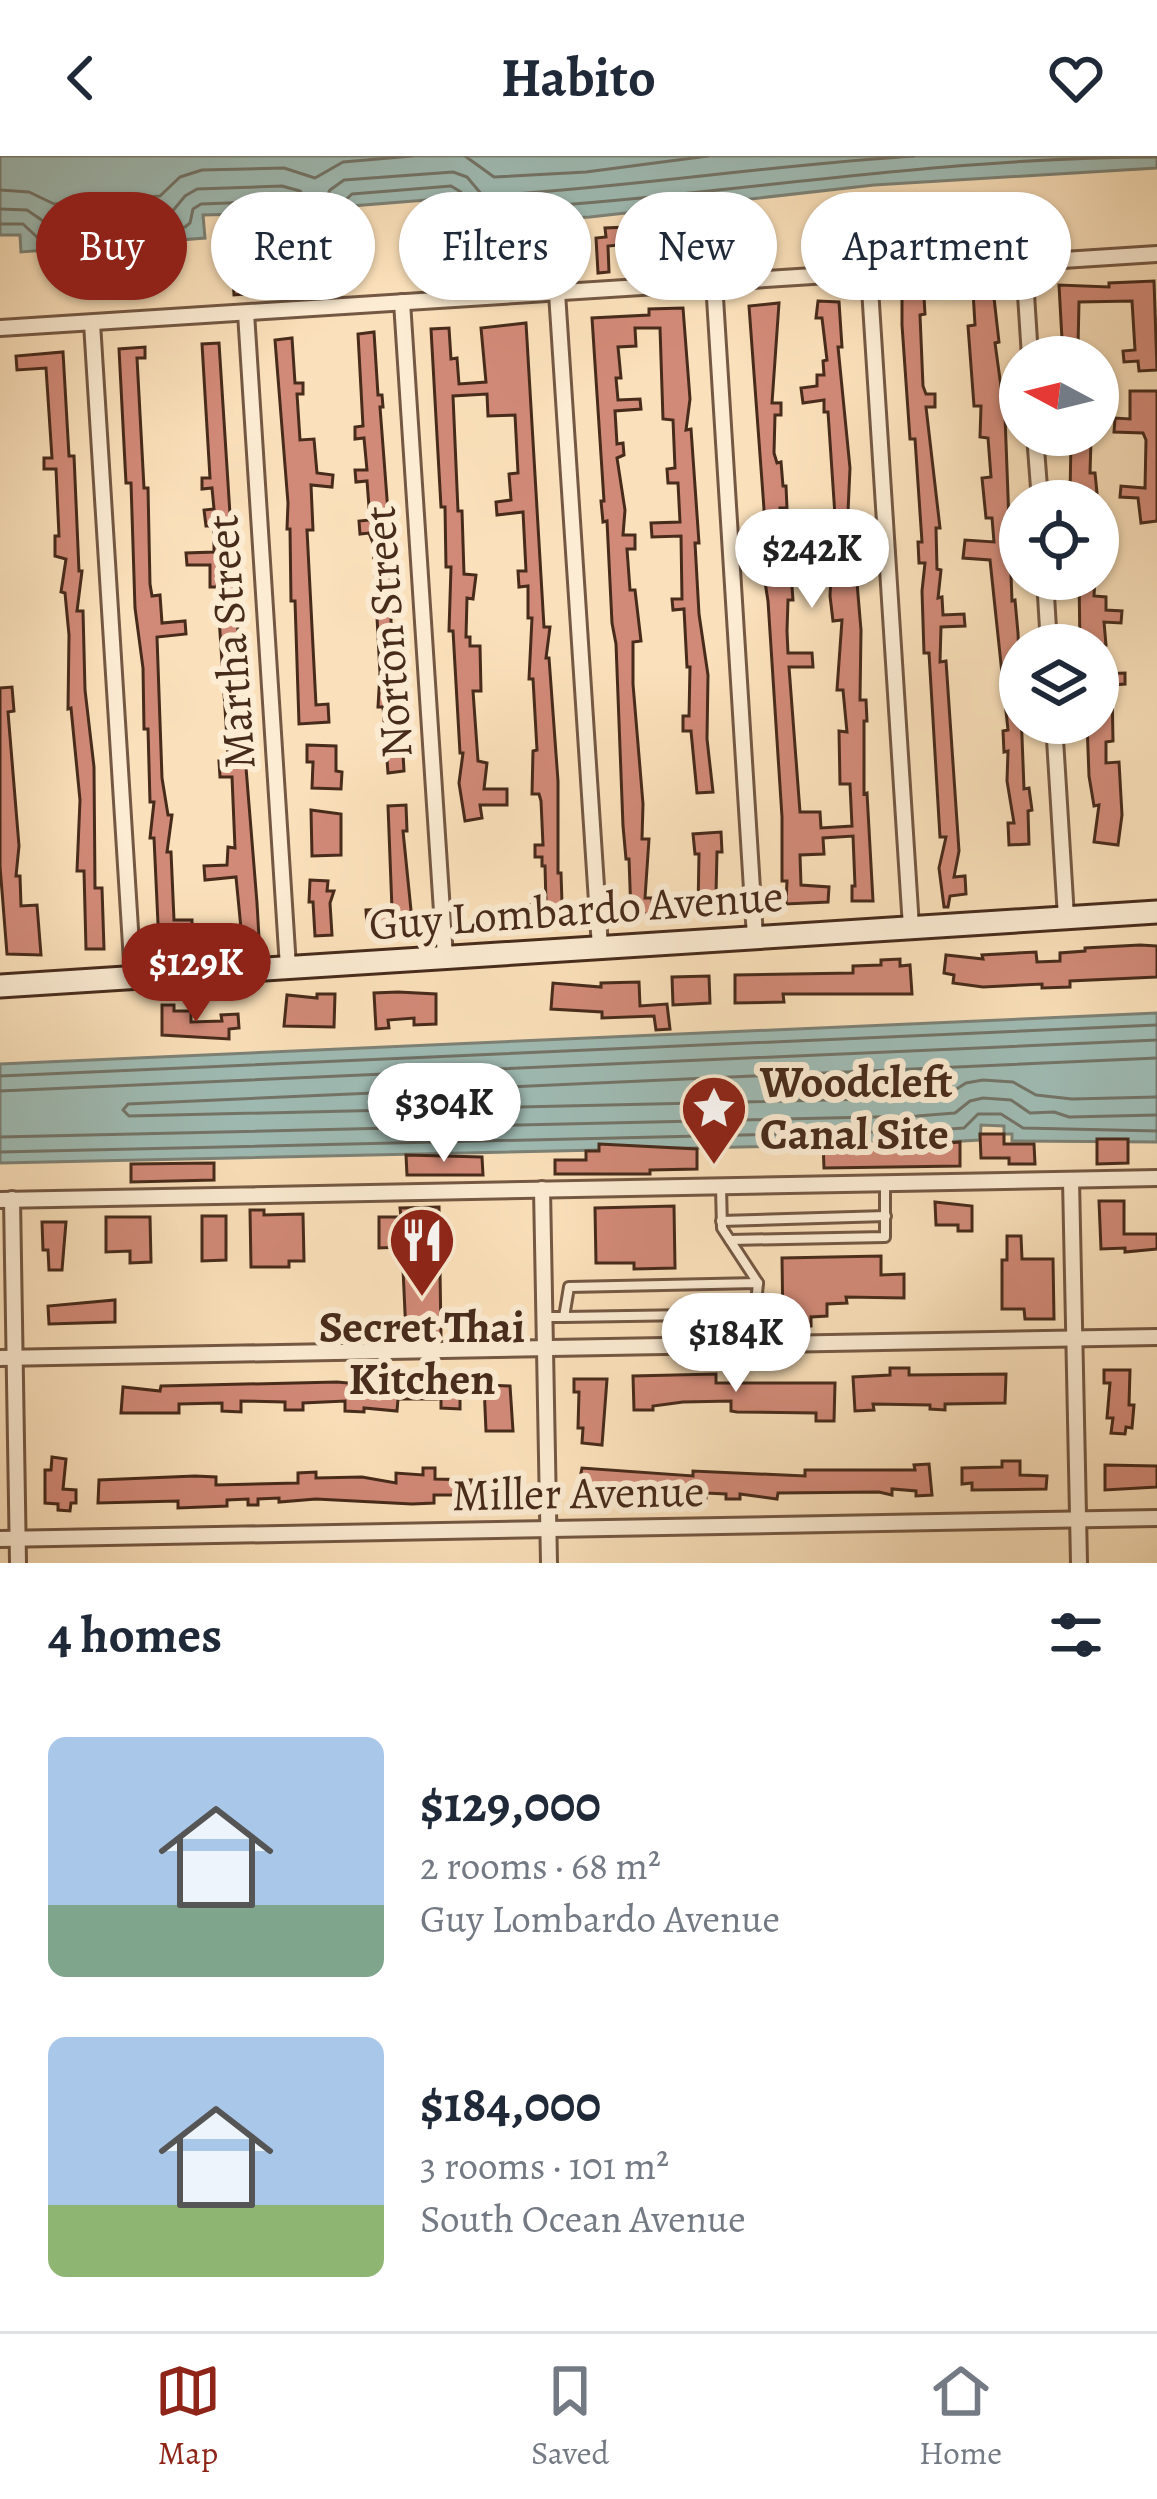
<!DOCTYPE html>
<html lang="en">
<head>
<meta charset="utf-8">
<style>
	body { margin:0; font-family:Alegreya,serif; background:#f6f6f7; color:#1f2937; height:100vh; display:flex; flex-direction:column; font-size:45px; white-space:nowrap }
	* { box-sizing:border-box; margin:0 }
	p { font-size:39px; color:#747a83 }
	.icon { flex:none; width:66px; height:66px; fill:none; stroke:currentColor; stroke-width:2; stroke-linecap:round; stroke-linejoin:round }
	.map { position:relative; height:1407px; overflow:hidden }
	.details { display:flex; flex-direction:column; background:#fff; flex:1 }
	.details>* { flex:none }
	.hud { position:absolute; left:36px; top:36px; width:1086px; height:108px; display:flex; gap:24px }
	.needle { width:78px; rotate:277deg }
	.fabs { position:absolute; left:999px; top:180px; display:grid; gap:24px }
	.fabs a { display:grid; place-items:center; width:120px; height:120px; border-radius:50%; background:#fff; box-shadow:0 3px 9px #0004; font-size:60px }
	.price { position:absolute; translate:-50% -102px; padding:0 27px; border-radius:42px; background:#fff; color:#222; font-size:39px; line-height:78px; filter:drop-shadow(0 3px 6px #0008) }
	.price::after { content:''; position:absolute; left:50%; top:72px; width:36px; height:27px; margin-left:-18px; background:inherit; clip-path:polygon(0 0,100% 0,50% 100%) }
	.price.current { background:#8f2418; color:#fff }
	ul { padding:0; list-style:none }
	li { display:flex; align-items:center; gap:36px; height:300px; padding:0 48px }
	li span { display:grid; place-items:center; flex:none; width:336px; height:240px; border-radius:18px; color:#555 }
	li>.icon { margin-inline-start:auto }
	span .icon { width:144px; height:144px; fill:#fffc; stroke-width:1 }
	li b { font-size:51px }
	h2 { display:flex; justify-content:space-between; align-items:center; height:144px; padding:0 48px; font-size:51px }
	.pill { padding:0 42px; border-radius:54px; background:#fff; box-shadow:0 3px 9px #0004; font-size:42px; line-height:108px }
	.pill.current { background:#8f2418; color:#fff }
	header { display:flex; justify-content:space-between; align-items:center; height:156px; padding:0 48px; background:#fff; font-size:54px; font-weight:700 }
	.dock { display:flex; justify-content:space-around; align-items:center; height:168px; border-top:3px solid #e0e1e3; background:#fff; font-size:33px; color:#747a83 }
	.dock a { display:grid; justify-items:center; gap:6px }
	.dock .current { color:#8f2418 }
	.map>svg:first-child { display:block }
</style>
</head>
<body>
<header><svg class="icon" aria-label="back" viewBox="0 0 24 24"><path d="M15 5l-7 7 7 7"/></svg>Habito<svg class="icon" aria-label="heart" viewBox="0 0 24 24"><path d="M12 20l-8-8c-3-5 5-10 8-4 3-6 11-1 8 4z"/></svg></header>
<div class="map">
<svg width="1157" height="1407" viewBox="0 0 1157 1407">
	<rect width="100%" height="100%" fill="#fbe1bb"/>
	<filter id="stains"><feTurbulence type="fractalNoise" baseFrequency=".00167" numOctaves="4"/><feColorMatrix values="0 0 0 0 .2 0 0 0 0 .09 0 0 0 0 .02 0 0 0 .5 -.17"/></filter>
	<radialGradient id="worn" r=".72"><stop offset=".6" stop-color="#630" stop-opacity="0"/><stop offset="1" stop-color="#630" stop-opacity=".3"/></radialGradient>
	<g fill="#9fbcb5" stroke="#7c8277" stroke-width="3">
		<path d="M0,0h1157v12l-283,17 -284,32 -136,7 -3,-26 -99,8 1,45 -65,4 -3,-42 -82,2 2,23 -184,14 -1,-17h-20z"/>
		<path d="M1157,857v129l-145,-1v-7h-8v-8l-23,-1 -1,15 -53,3 -927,20v-99z"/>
	</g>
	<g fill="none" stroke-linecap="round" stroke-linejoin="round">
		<g stroke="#737468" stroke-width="3">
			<path d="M465,0l29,21 92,-5 122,-16"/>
			<path d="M0,34l29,2 25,12 106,-8 20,-19 22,-7 82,-2 31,10 28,-16 69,-6"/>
			<path d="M0,53l27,1 19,13 125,-10 14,-17 12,-7 85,-3 18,5 18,22 12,-23 14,-10 109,-8 14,5 16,19c144,-8 287,-31 431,-40"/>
			<path d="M0,68h23l15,14 147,-11 5,-4 3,-14 8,-5 83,-3 13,8 2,28 7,5 33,-4 1,-33 12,-11 99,-8 10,6 4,16 6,3c228,-11 457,-54 686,-54"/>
			<path d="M1157,902l-1029,46 -5,6 6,6 785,-18 33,-3 19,-12 17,-3 30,2 23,13 36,4 85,-2"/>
			<path d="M0,920l1157,-51"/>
			<path d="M0,935l1157,-51"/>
			<path d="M0,981l917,-21 38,-3 15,-12 13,-3 28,2 19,13 24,-1 15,5 88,-2"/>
			<path d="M0,996l920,-21 44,-3 14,-14h23l22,14 134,3"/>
		</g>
	</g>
	<g fill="#d28a78" stroke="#472b1b" stroke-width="3">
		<path d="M912,52l2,30 -8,1v6l-24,1 -1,-21h15l-1,-16z"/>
		<path d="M658,61l1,17 -30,2 1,8 -22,2 1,26 -11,1 -2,-35 10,-1 -1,-9 23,-1 -1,-8z"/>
		<path d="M542,68l1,11 12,-1 1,13h-13l1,12 -10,1v4l-27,2 -3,-39z"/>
		<path d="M259,79l3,35h8l2,22 -38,3 -3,-58z"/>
		<path d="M1154,125l3,89 -18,1 -1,-10 -14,1 -1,-11 12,-1 -3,-49 -53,1 -1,45 9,-1v11h-24l-4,-72 50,2v-4z"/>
		<path d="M993,133l6,53 -4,1 10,73 7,185 3,-1 3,33 6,156 5,-1 3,22 -4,1 1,33 -20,1 -1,-22h6l-7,-42 1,-30 -4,1 -1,-21 5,-1 -18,-170 -27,-2 2,-18 29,2 -2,-24h-6l-4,-40 9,-1 -3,-39 -8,-1 1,-31h-7l-6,-80 7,-1 -2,-34z"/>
		<path d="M924,141l1,17 -5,1 3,71 3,8h9v13h-9l14,121h-4l1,41 4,1 -3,28 4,-1 1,18 21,-1 1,12 -24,1 -1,35 6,-1 13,190 -5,26 11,-1 1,18 -16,2 -2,11h-4l-5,-39 7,-31h-6l-11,-184h-5l-2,-62 3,-28h-6l-1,-21h4l-7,-103h-5l-8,-114v-27z"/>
		<path d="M818,145l21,1 3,45h-4l12,121 -2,44h3l10,118 -1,70h6l1,21h-3v73l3,-1 6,108h-21v-15h3l-2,-50 -30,2 1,16 -24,1 1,30 28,2 -1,15 -42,2 1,-23h-5v-64l-14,-216 -8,-51h4v-41l-15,-203 30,-3 -7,100h9v12h-6l-1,38 3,10 4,-1 2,24h3l1,22h-7v36l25,2v15l-15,-1 3,40h-5l-1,31 1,22h24l1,14h-24l11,145h20l1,16 31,-2 -2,-42h-10l-1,-53 8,1 -4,-42h-6l5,-70 -9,1 -3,-25 1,-21h8l-11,-163h-4v-12l-21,3 -2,-15 16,-2v-11h7l-1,-14 4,-1 -5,-42h-6z"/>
		<path d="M683,152l7,91 -4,31 5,-1 8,114h-4l4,71 9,61 -1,64 6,53 -16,1 -6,-62h-8v-15h6l1,-49h-3l-3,-58 -11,1 -1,-11h10l-1,-63 -29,1 -1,-14 29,-1 -2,-39h-10l-1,-14 8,-1 -2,-48 -10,-1 -3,-91h-25l1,18 -18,1 3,31h-5l2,22 22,-1 1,10 -26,2 2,33 6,-1 1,12 -7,3 8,52 -2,25h12v14h-8l3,41h5l6,51 -8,1v42l10,120 -1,35h7l-4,59h7v16h-21l-2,-55h-3l-3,-33 -7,-182 -4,-21 -5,-102 -4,1 -2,-21h3l-12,-183 57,-3v-6z"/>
		<path d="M526,167l18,304h6l-4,31h3l9,123v92h3l1,30h8v17l-52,-1v-13l28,-2 -1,-38h-3v-9h-7v-12h8l-2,-44 -2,-7h-7l1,-43 4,-1 -4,-71h-4l3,-61h-4v-32l-9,1 -1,-16h8l-3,-59 -26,3 -1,-13 15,-2 -2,-26 9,-1 -3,-58 -27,1 -1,-22 -34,2 5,115h4l2,63 12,1 -3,24 -6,-1 -1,39h4v9h10l1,45h-8l5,70 9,2 -3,26h23v16h-27l2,13 -17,3 -6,-38 4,-30h-3l-7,-122h-4l2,-64h-5l-1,-60h-4l-10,-178 18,-1 2,31 6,-1 2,26 27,-2 -5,-54z"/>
		<path d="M374,176l4,63h4l1,12h-3l11,144v71l6,28 1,69h3l3,52 -16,2 -5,-66h-5l2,-34 -7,-130 -4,-10 -9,1 -1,-13 11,-1 -3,-39 -11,1 -1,-12h12l-3,-32 -9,1v-12l8,-1 -5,-92z"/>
		<path d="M292,182l3,45h8v11h-6l3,46 14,-1 3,34 16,2 -1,12 -21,-2 2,45h-6l9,175 12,-1 1,18 -30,2 -4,-123h-4l-1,-72h-3l1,-26 -13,-163z"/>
		<path d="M219,187l16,249 4,1 -2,20 7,130 13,160 2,35 -17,1 -6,-62 -31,3 -1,-14 23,-1 1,-18 7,1 -3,-71h-12l-1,-16h9v-7l-9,-137 4,-30h-13v-22h-23l-1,-12 28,-1v-26h-8l-2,-16 10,-1 -2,-21 -10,1v-11h8l-8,-134z"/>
		<path d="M145,191v11h-8l7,130h4l2,96 2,12 8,-1 2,28 23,-2 1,13 -29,3 5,141 6,37h4l-5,37h4l3,68h18v24l-33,1 -5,-107h-4l4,-36h-4l-2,-73h-4l-1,-61 -8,-60 -4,-125h-5l-7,-134z"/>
		<path d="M63,196l6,104h5l5,115h3l-5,40h6l2,79 9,77 1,121h7l2,61h-18l-2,-78h-7l3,-71 -9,-92 -3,1 1,-74 -4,-42 -4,-1 5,-33 -11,-3v-20h4l-3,-67h-12v-11h8l-6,-90 -29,2 -1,-14z"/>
		<path d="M1130,235h27v130l-16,2 -3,-25 -18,-1 1,-11 24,2 1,-48 -3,-7 -29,-1 1,-14 15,1z"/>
		<path d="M1071,284h20l-1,33h5l2,20 -27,3z"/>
		<path d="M1079,423h16l-1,17 12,1v13l16,1 -1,12 -17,-1 2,23h-26z"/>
		<path d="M1125,517v11l-13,1 1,56 -7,1v21l13,-1 3,53 -4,30 -24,-3 5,-37 -5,1 -5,-30 -2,-53h11v-49z"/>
		<path d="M12,531l2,24 -6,1 11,134 -3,30h4l1,30 16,-1 4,50 -34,-1 -7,-88v-178z"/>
		<path d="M307,589l29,1v25l6,1 -1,17 -29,-1 1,-26h-6z"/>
		<path d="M406,649l1,26h-4l10,99h-18v-6l-28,2 -1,-16 26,-1 -4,-103z"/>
		<path d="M311,654l30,4v41l-29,1z"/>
		<path d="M721,676l1,20h-5l-1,42h4l-1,16 -21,-1 1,-55h-4l-2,-20z"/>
		<path d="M310,724l18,1 -1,10h7l-4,12 2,32 -17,1 -2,-34h-4z"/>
		<path d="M1140,789l17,1v31l-87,4v6l-28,1v-4l-59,3 -30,-4 1,-8 -10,-2 2,-18 37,4 -1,-4 54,-3 1,10 23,-1v-8l25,-2v-3z"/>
		<path d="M900,803v7l10,-1 2,29h-129l1,8 -49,1v-28l118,-2v-7l28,-1v-5z"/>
		<path d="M709,820l1,27 -37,2 -1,-28z"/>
		<path d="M639,826l1,24 27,-2 3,25 -14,1 -2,-14 -52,2v-6l-51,-3 2,-26 48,4v-4z"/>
		<path d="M398,836l38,2v30l-22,1v-7l-26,2 1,8 -13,1 -2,-36z"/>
		<path d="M317,838h18l-1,33 -50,-1 3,-31 30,3z"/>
		<path d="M162,849h12v6h17v11l31,-1 -1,-6 17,-1 1,14 -10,1v10l-67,-4z"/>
		<path d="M980,978h24v10h30l1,20h-26v-6h-28z"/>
		<path d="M1097,983h31v24l-31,1z"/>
		<path d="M960,986v24l-136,2 -1,-25h71v5z"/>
		<path d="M599,988l98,5v20l-47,1v4h-95v-14h31v-9h13z"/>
		<path d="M406,999l76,2 1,18h-76z"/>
		<path d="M214,1007v17l-83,2v-18z"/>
		<path d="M1099,1045h25v33h33v15l-32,3v-4l-24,1z"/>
		<path d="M935,1046l37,4v25h-14v-6h-22z"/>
		<path d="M674,1050l1,62 -41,1v-6h-38l-1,-55z"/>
		<path d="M439,1051l2,128 -35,-1 -4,-87 -23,1v-31h22l-1,-9z"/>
		<path d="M250,1054h14v5l39,-1 1,47h-15v6h-38z"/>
		<path d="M202,1060h24v44l-24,1z"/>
		<path d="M106,1061h44l1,45 -21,1v-12l-24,1z"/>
		<path d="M42,1066h24l-4,48h-13l-1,-20h-5z"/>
		<path d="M1007,1080h14l1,23h31l1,60h-29l-1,-10h-22v-49h5z"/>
		<path d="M881,1100v19l23,-1v24l-58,-1 1,6 -20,1v12l-16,1v9h-28l-1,-68z"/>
		<path d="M115,1144v22l-66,2 -1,-18z"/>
		<path d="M890,1212h19v7l97,-1 -1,29 -60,1v6l-15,-1v-4l-57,-1 1,6 -19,1 -2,-34 37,-2z"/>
		<path d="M1104,1214h26l-1,35h5l-2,23 -6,-1 -1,7 -14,-1 2,-15h-6l3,-35h-6z"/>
		<path d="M716,1218v9h119l-1,38h-18v-8l-79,-1 -6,-1v-10l-48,1 -30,4v4h-19l-1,-34z"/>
		<path d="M574,1223h33l-5,66 -20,-2 1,-15h-5l1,-36h-5z"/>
		<path d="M380,1225h80v28l-19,-1v-9h-43l-1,12 -33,-3v4l-19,-1v-10l-42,2v7h-18v-8l-44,-1v11l-19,-1v-8l-43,1v9h-58l2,-26 37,4 1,-5 176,-4 43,4z"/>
		<path d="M484,1229l26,1 3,45h-27z"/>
		<path d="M52,1301l14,2 -3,30 13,1v13h-5l-1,8 -12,-1v-6l-13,-1v-33h6z"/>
		<path d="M1002,1305h18v14l27,1 -1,13 -74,1v-7l-10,1v-16l40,-1z"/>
		<path d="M929,1308l3,31 -16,1v-5l-24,-2v6l-13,-3 -101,1 -1,6 -37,-5v5h-14v-5l-20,-1v5l-36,-4 -1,6 -93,-2 6,-30 111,8v-5l112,5v-6h110l-1,-5z"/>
		<path d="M1105,1309l52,1v21l-52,3z"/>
		<path d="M423,1312h12v11l37,1v22l-12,-1v-6h-26v8l-22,1 -96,-5 -37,3v-4l-21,1v6h-10v-6l-21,1v6l-49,2v-7l-80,2 1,-23 96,-4 21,1v8l82,-2v-10l18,-1v6l46,-1 34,6v-10l27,2z"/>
	</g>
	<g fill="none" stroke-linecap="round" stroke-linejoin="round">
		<defs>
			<g id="lane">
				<path d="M721,1031l1,41 36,55"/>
				<path d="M721,1065l165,-5"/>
				<path d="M730,1084l155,-3v-53"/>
				<path d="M546,1161h18l191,-3 3,-31 -189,4 -5,30"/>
			</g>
			<g id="street">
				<path d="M1024,107l6,94"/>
				<path d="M869,117l42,654"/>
				<path d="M714,126l41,655"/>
				<path d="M557,137l43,654"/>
				<path d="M402,146l43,655"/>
				<path d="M246,157l42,654"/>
				<path d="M92,167l41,654"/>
				<path d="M0,172l1157,-74"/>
				<path d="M1035,279l5,66"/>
				<path d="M1045,423l4,66"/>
				<path d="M1054,567l12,194"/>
				<path d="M1071,1024l8,383"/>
				<path d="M542,1033l7,374"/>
				<path d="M12,1043l6,364"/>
				<path d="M0,1044l1157,-22"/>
				<path d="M0,1202l1157,-21"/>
				<path d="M0,1383l1157,-21"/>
			</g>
			<path id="secondary" d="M0,830l1157,-74"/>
		</defs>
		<use href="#lane" stroke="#745843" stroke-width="14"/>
		<use href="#street" stroke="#745843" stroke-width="20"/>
		<use href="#secondary" stroke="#472b1b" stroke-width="27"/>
		<use href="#lane" stroke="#fcecd3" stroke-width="8"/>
		<use href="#street" stroke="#fcecd3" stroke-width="14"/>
		<use href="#secondary" stroke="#fcecd3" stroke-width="21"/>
	</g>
	<defs>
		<symbol id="sight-pin" viewBox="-11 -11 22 30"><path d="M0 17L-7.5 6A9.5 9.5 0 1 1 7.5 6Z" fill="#8f2418" stroke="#fcecd3"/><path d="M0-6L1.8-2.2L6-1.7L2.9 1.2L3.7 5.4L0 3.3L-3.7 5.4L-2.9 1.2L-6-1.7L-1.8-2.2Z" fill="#fff"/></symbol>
		<symbol id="restaurant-pin" viewBox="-11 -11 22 30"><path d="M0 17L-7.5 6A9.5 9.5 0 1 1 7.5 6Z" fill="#8f2418" stroke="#fcecd3"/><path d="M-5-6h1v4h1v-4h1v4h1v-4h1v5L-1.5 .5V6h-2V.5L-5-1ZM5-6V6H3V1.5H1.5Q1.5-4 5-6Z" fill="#fff"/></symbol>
	</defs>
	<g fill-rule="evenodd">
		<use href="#sight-pin" x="676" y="914" width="76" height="104"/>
		<use href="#restaurant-pin" x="384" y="1046" width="76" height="104"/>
	</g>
	<g text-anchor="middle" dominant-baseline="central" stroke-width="12" stroke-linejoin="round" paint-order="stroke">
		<g font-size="45" fill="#472b1b" stroke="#fcecd3">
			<text transform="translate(388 476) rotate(-94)">Norton Street</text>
			<text transform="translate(231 486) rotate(-94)">Martha Street</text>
			<text transform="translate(576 754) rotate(-4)">Guy Lombardo Avenue</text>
			<text transform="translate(578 1337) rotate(-1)">Miller Avenue</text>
		</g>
		<g font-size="45" font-weight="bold" fill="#472b1b" stroke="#fcecd3" text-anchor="start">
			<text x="760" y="926">Woodcleft<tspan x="760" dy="52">Canal Site</tspan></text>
			<text x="422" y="1171" text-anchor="middle">Secret Thai<tspan x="422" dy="52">Kitchen</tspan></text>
		</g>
	</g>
	<rect width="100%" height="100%" filter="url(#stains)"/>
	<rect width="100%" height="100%" fill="url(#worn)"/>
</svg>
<div class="fabs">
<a><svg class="needle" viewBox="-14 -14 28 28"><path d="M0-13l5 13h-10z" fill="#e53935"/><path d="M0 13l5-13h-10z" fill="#747a83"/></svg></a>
<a><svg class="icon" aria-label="locate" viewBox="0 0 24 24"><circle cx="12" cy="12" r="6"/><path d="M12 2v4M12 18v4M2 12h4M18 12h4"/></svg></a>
<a><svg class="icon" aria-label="layers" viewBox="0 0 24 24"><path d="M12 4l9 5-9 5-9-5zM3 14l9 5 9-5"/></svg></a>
</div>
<b class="price" style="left:812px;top:455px">$242K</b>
<b class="price current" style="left:196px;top:869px">$129K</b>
<b class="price" style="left:444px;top:1009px">$304K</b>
<b class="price" style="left:736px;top:1239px">$184K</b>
<div class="hud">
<a class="pill current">Buy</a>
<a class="pill">Rent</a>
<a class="pill">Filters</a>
<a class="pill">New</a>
<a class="pill">Apartment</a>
</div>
</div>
<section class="details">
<h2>4 homes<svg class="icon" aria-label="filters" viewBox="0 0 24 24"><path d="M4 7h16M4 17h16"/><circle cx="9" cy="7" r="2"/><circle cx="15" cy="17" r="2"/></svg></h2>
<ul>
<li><span style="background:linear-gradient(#a9c7e8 70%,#7fa58c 0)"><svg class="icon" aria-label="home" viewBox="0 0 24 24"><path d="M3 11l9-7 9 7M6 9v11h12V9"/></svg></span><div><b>$129,000</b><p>2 rooms · 68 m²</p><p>Guy Lombardo Avenue</p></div></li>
<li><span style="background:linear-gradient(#a9c7e8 70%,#8fb573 0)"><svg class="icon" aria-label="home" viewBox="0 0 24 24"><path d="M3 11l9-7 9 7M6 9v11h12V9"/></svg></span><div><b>$184,000</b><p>3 rooms · 101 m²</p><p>South Ocean Avenue</p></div></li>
</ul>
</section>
<nav class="dock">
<a class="current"><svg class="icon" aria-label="map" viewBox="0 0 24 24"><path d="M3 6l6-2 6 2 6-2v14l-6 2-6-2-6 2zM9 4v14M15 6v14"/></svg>Map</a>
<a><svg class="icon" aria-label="saved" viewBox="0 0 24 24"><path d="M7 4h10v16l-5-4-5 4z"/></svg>Saved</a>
<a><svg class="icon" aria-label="home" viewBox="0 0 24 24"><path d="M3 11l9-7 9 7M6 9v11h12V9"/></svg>Home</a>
</nav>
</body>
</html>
